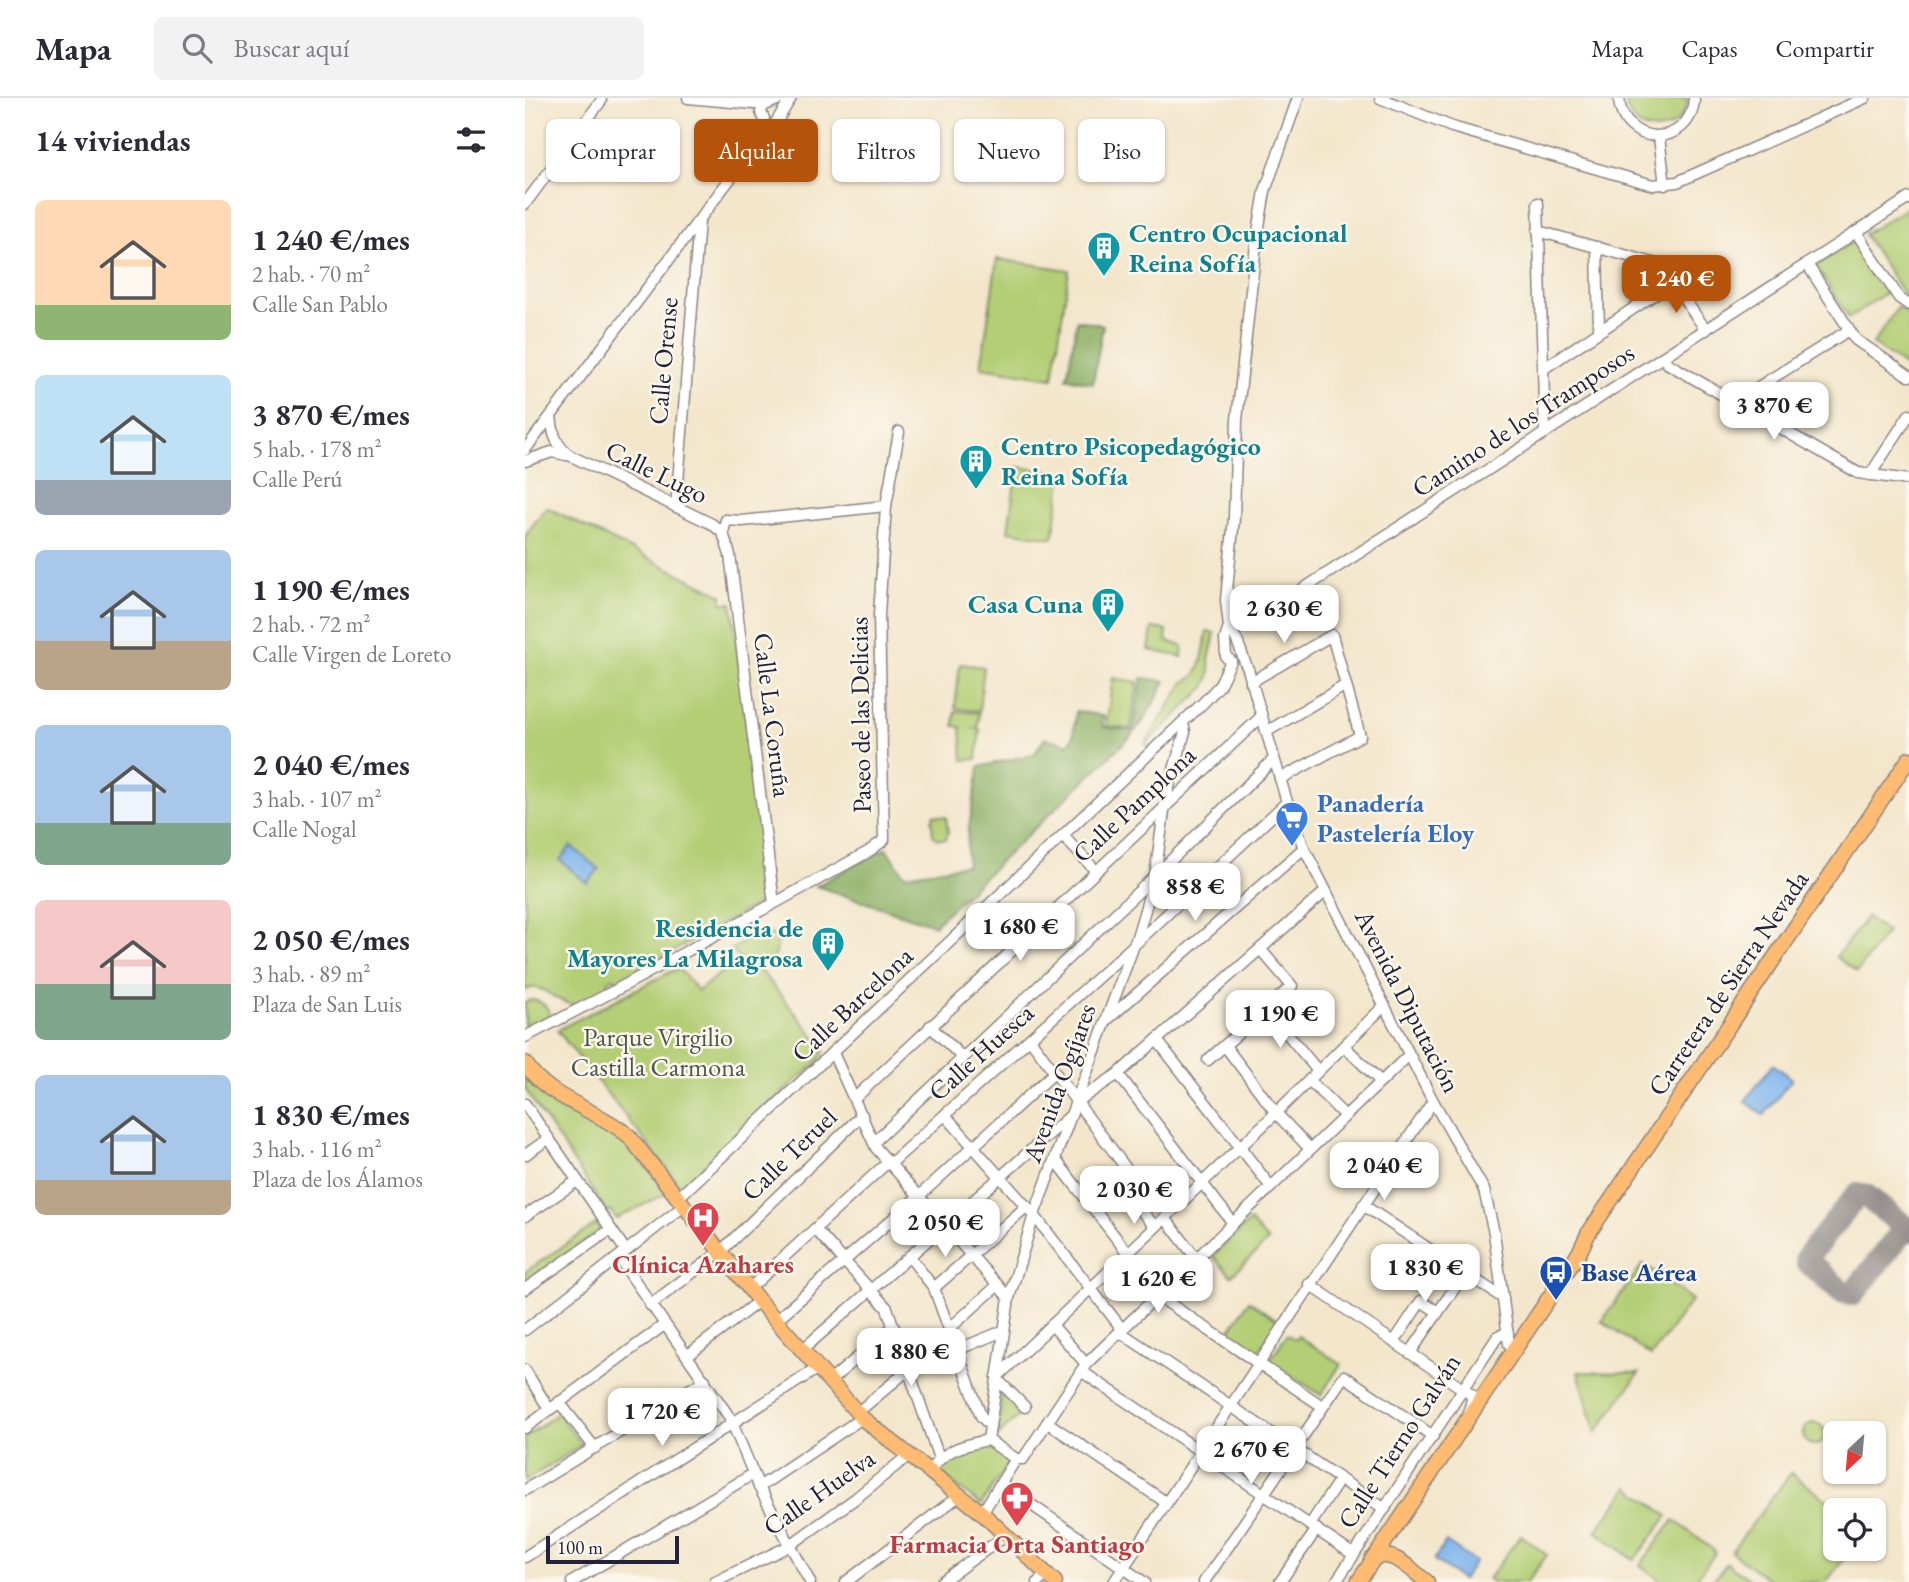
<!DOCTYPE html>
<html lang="es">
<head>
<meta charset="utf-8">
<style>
	body { margin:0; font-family:"EB Garamond",serif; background:#f2f2f3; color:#2b2b33; height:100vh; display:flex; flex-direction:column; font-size:26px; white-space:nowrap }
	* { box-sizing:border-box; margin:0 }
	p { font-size:23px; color:#7c7c81 }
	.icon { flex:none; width:38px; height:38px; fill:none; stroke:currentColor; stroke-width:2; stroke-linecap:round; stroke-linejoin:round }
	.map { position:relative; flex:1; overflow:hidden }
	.details { display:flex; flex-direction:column; background:#fff; width:525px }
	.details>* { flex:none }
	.hud { position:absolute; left:21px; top:21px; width:665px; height:63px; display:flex; gap:14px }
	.needle { width:46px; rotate:206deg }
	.tools { position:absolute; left:1298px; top:1323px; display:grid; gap:14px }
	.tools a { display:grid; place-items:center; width:63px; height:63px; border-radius:10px; background:#fff; box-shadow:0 2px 5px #0004; font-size:35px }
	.scale { position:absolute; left:21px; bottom:18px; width:133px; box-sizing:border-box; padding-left:7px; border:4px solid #22223b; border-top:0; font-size:19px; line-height:24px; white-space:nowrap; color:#22223b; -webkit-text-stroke:5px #fbf7ec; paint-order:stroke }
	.price { position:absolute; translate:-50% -60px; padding:0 16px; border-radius:14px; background:#fff; color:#222; font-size:23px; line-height:46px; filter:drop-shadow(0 2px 4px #0008) }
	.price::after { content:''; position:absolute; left:50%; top:42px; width:21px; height:16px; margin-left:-10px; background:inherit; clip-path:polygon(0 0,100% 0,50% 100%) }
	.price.current { background:#b45309; color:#fff }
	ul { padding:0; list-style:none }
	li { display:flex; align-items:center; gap:21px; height:175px; padding:0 35px }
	li span { display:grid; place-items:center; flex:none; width:196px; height:140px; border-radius:10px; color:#555 }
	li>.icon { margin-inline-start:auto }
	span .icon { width:84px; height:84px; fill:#fffc; stroke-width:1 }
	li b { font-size:30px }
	h2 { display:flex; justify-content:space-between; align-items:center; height:84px; padding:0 35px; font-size:30px }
	.tag { padding:0 24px; border-radius:10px; background:#fff; box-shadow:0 2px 5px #0004; font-size:24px; line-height:63px }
	.tag.current { background:#b45309; color:#fff }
	header { display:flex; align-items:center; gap:42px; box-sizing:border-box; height:98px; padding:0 35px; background:#fff; border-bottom:2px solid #e1e1e2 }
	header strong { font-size:33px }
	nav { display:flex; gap:38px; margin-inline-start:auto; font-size:24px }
	.search { width:490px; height:63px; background:#f2f2f3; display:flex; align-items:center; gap:18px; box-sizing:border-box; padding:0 24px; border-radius:10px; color:#7c7c81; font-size:26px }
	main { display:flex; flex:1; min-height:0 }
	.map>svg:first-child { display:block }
</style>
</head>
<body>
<header>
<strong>Mapa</strong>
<div class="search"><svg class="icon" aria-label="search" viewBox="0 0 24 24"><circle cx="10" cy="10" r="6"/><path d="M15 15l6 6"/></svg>Buscar aquí</div>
<nav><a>Mapa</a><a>Capas</a><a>Compartir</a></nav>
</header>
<main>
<section class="details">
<h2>14 viviendas<svg class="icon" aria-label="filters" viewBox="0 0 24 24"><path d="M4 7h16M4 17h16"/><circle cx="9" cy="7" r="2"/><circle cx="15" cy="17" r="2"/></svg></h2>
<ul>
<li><span style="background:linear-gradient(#ffd9b3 75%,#8fb573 0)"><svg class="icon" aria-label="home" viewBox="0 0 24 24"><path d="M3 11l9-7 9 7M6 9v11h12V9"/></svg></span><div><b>1 240 €/mes</b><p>2 hab. · 70 m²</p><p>Calle San Pablo</p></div></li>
<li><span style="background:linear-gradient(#bfe0f5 75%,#9aa5b1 0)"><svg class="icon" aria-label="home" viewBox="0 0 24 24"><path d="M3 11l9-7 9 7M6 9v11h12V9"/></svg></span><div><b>3 870 €/mes</b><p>5 hab. · 178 m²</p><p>Calle Perú</p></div></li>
<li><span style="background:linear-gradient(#a9c7e8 65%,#b9a48a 0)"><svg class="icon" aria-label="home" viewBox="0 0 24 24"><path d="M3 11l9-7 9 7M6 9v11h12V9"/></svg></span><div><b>1 190 €/mes</b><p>2 hab. · 72 m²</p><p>Calle Virgen de Loreto</p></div></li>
<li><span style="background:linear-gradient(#a9c7e8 70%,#7fa58c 0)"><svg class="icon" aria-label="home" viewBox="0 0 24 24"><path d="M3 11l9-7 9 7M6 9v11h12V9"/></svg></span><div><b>2 040 €/mes</b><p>3 hab. · 107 m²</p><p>Calle Nogal</p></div></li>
<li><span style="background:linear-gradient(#f6c9c9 60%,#7fa58c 0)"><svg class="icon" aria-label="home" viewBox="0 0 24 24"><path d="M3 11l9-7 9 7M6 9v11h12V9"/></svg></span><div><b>2 050 €/mes</b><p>3 hab. · 89 m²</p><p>Plaza de San Luis</p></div></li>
<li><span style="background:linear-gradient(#a9c7e8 75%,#b9a48a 0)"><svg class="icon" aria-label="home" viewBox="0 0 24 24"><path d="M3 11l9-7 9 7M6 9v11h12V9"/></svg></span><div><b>1 830 €/mes</b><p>3 hab. · 116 m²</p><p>Plaza de los Álamos</p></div></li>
</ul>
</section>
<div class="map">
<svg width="1384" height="1484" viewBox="0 0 1384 1484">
	<rect width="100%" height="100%" fill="#fbf7ec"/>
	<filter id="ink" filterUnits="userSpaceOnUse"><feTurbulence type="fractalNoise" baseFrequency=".0143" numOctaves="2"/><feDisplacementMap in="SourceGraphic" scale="14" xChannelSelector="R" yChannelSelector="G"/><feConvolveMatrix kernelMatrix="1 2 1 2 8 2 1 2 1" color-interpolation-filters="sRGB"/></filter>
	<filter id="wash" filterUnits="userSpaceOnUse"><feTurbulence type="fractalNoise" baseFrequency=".00686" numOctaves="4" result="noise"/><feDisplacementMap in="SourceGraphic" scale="28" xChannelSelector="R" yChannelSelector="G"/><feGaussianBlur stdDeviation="1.57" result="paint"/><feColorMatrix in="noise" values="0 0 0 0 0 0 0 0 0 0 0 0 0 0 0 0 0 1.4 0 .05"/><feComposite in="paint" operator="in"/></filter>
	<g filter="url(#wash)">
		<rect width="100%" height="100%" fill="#f3e6cb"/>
		<g fill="#b3ce74" stroke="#6a7858" stroke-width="2">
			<path d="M1101,0h62v2c-9,43 -63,37 -62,-2z"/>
			<path d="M1384,109l-3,7 3,4v77l-3,3 -42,-64z"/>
			<path d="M1329,143l33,51 -38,26 -33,-52z"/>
			<path d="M472,161l72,11 -16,108 -72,-11z"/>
			<path d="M1373,209l11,7v55l-36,-25z"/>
			<path d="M492,369l46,6 -10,65 -45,-7z"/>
			<path d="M21,409l176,88v8h10l36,288 -7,11 -142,80 -5,-4 -6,3v7c-11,6 -24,16 -36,16 -18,-1 -28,-23 -47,-14v-454z"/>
			<path d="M627,530l15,2 -1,11 17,5 -1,11 -33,-7z"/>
			<path d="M682,534l8,1 -6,27 1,13 -4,13 -60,59 -1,-1 39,-62c20,-6 19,-32 23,-50z"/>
			<path d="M435,566l24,3 -5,44 -24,-3z"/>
			<path d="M588,580l25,4 -8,47 -24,-3z"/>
			<path d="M430,613l24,2 -1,15h-6l8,1 -3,30 -14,1 -2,-33 -7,-1z"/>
			<path d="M409,717l12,2 2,15 -2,7h-8l-5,-4 -1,-14z"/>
			<path d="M1342,819l20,15 -30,40 -21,-15z"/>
			<path d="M237,833l16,6 -2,17 -6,7 -29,1 -9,-13z"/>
			<path d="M203,869l32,3 60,73 4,9 -5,9 -51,44 -85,80h-3l-123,-155 121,-62 20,23z"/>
			<path d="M5,902c9,0 19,5 19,16l-17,11 -1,-3 -6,3v-24z"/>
			<path d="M0,979c22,26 56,32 83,52 25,17 41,41 59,64l-51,26 -5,-8 -3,2 -83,-124z"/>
			<path d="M725,1123l18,20 -37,35 -18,-20z"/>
			<path d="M71,1126l4,7 -75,51v-10z"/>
			<path d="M1118,1166l49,36 -41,56 -49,-35z"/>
			<path d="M724,1203l30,20 -21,32 -30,-20z"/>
			<path d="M762,1236l8,5 3,-3 43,28 -20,31 -52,-34z"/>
			<path d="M1053,1274l61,1 -43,60z"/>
			<path d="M477,1291l22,21 -26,26z"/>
			<path d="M33,1315l24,32 -57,36v-43z"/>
			<circle cx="1289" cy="1336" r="11"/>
			<path d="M461,1346l24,17 -29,44 -43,-33c15,-19 24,-23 48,-28z"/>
			<path d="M1266,1375l49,37h-4v39h16l-26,33h-54l-41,-30z"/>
			<path d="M1104,1389l39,29 -34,44 -38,-29z"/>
			<path d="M1149,1422l42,32 -21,28 -33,2 -22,-17z"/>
			<path d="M996,1437l26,20 -20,27h-36l-3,-3z"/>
			<path d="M1202,1465l26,19h-41z"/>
		</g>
		<g fill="#8eb166" stroke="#586a50" stroke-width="2">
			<path d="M552,222l26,5 -10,58 -26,-5z"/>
			<path d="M617,580l24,3 -22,39 -15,18 -195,187 -118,-39 70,-38 19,27 62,-10c-2,-34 8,-65 12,-98l55,-13 11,-16 23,6 5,-7 3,-26 28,5 -2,11 30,4z"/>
		</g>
		<g fill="#7db3ec" stroke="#506a94" stroke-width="2">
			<path d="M46,748l28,23 -12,14 -27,-23z"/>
			<path d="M1248,966l19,15 -28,36 -19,-14z"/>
			<path d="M921,1444l29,20 -13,18 -28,-20z"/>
		</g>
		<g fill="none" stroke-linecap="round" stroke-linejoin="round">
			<path stroke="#8a8483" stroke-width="24" d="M1384,1132l-44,-35h-8l-50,62v4l34,30 12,3 49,-62 7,-1"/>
		</g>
	</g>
	<g filter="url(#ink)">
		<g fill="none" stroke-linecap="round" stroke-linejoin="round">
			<defs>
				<g id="minor">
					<path d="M163,0l66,6 14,-2"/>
					<path d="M855,0l72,29 201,58 24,-3 188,-84"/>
					<path d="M1094,0c2,50 73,51 75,0"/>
					<path d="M239,21l-3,-7 2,-6 19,-8"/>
					<path d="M1134,39l6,48"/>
					<path d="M1013,105l7,230"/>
					<path d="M0,106l76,-103"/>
					<path d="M1013,133l126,35"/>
					<path d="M1331,134l43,66 10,7"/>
					<path d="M1072,149l2,84"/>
					<path d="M1282,166l49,76 53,36"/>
					<circle cx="1145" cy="175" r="9"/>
					<path d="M1147,184l34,48"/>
					<path d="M1138,259l4,6 191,110 51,7"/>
					<path d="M1018,271l118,-79 6,-8"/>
					<path d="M1211,303l113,-71"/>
					<path d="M26,318c2,18 4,28 18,39l143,69 11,9"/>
					<path d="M0,352l217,-287 28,-31 21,-34"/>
					<path d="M0,363l27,-9 14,3"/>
					<path d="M1345,377l39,-60"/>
					<path d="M151,409l23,-286"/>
					<path d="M198,435l7,22 44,348"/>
					<path d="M198,435l3,-13 16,1 144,-15"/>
					<path d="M704,529l23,-5 657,-424"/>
					<path d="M704,529c10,11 12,29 19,42l39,133 17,46 129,253 51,89 10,43 15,111 6,4"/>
					<path d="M706,563l-5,-4 -1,-18 4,-12 -3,-27 8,-82 3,-98 19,-176 9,-53 33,-93"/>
					<path d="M726,584l81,-47 28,101 -80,43"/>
					<path d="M741,634l80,-47"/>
					<path d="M538,738l33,35"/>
					<path d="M742,911l51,62"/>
					<path d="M583,921l196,-171"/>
					<path d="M405,928l33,32"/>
					<path d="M0,939l91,-47 252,-138 16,-12 -5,-225 7,-109 13,-74"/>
					<path d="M505,941l115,155"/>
					<path d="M632,942l114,147"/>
					<path d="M700,948l51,67 34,36"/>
					<path d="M819,948l37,36"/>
					<path d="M308,955l43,95 133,150"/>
					<path d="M683,962l84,-74 -31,-36"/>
					<path d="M593,976l115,149"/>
					<path d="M784,982l36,36"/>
					<path d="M330,1000l406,-381"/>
					<path d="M551,1004l42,-28 208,-183"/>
					<path d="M0,1006l101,147"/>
					<path d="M420,1017l89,100 88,114"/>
					<path d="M349,1044l281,-266 119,-117"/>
					<path d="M0,1057l23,-16"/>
					<path d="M530,1061l109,141 158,106"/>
					<path d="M365,1066l243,-218 154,-144"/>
					<path d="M154,1099l524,-494 16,-17 12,-25"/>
					<path d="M838,1107l140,93"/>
					<path d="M0,1118l52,-35"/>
					<path d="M640,1120l31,40"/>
					<path d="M630,1129l-19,-23 21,-21 20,23"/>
					<path d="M291,1132l71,78 52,150"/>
					<path d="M384,1158l25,32 47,128 9,10"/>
					<path d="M94,1160l111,160 29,69 51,95"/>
					<path d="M784,1186l164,112 -4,15"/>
					<path d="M409,1190l93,-82"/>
					<path d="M0,1191l85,-59"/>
					<path d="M224,1191l139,-127"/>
					<path d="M125,1207l70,-53 142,-137"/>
					<path d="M251,1222l143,-124 136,-124"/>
					<path d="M527,1227l34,39"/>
					<path d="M424,1231l49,-44"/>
					<path d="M0,1232l160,-125"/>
					<path d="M595,1234l265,177"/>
					<path d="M869,1244l27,-41 17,11"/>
					<path d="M277,1252l267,-233"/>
					<path d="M885,1255l55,-80"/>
					<path d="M162,1258l72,-55"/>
					<path d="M0,1272l24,39"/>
					<path d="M556,1273l273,184"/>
					<path d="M472,1279l279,-264 108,-107"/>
					<path d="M472,1281l28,28"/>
					<path d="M305,1283l63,-54"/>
					<path d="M34,1304l36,46"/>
					<path d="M333,1314l50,-42 95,-39"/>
					<path d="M523,1325l119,80"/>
					<path d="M0,1330l139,-103"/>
					<path d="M463,1342l21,-142 25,-83 103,-278 18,-61 11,-79 19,-65 -2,-9"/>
					<path d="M491,1361h7l63,-95 323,-309"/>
					<path d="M404,1373c18,-23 33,-25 59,-31l28,19 -34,54"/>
					<path d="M476,1386l143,98"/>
					<path d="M234,1389l103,-69"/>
					<path d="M0,1392l180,-110"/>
					<path d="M785,1427l30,-46"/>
					<path d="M0,1459l293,-189"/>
					<path d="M47,1484l181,-108"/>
					<path d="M190,1484l74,-36 67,-48 53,-43"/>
					<path d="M321,1484l114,-87"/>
					<path d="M416,1484l64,-46"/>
					<path d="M513,1484l9,-7"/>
					<path d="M589,1484l319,-481"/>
					<path d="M679,1484l140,-206 89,60"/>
					<path d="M755,1484l37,-53"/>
					<path d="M811,1484l162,-246 10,-3"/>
				</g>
				<g id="major">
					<path d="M0,965c23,37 71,45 104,73l130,165 103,117 120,95 73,69"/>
					<path d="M847,1461c21,-11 39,11 55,23"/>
					<path d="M833,1484l169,-251 52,-78 9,-19 321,-475"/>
				</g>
			</defs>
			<use href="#minor" stroke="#8a8483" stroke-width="13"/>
			<use href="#major" stroke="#8a8483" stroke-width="17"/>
			<use href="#minor" stroke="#fff" stroke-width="10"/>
			<use href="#major" stroke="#febb71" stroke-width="14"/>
		</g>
	</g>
	<defs>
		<symbol id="building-pin" viewBox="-11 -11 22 30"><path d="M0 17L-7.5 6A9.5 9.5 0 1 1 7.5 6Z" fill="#0f9aa8" stroke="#fbf7ec"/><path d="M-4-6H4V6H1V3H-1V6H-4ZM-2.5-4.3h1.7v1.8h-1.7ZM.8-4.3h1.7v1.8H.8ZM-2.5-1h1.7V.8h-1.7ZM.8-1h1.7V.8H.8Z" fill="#fff"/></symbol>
		<symbol id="supermarket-pin" viewBox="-11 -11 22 30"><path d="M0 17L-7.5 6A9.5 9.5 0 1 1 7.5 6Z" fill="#3f7fe0" stroke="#fbf7ec"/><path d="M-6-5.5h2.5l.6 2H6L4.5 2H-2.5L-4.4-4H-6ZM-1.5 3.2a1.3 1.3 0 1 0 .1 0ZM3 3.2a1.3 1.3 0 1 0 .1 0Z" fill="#fff"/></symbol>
		<symbol id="hospital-pin" viewBox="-11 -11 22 30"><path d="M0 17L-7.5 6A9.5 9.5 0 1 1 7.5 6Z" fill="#e0444e" stroke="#fbf7ec"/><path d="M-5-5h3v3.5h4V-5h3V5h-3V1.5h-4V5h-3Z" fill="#fff"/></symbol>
		<symbol id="bus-pin" viewBox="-11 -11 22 30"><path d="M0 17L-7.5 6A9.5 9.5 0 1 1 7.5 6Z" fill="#1a4fb4" stroke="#fbf7ec"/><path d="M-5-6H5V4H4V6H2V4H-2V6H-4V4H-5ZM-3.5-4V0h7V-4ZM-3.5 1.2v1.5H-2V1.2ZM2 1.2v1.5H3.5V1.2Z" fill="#fff"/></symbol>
		<symbol id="pharmacy-pin" viewBox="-11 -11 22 30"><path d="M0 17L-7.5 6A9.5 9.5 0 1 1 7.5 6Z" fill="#e0444e" stroke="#fbf7ec"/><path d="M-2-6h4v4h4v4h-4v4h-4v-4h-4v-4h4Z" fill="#fff"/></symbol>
	</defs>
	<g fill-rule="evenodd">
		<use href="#building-pin" x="560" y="131" width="38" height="52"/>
		<use href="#building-pin" x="432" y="344" width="38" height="52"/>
		<use href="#building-pin" x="564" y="487" width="38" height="52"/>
		<use href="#supermarket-pin" x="748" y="701" width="38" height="52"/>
		<use href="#building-pin" x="284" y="826" width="38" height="52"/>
		<use href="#hospital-pin" x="159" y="1101" width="38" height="52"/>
		<use href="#bus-pin" x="1012" y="1155" width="38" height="52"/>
		<use href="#pharmacy-pin" x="473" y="1381" width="38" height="52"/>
	</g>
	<g text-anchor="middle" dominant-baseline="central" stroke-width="5" stroke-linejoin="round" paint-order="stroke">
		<g font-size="26" font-weight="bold" fill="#0d838f" stroke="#fbf7ec" text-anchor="start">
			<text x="604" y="135">Centro Ocupacional<tspan x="604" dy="30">Reina Sofía</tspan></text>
			<text x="476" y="348">Centro Psicopedagógico<tspan x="476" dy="30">Reina Sofía</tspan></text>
			<text x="558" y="506" text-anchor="end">Casa Cuna</text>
			<text x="278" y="830" text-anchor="end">Residencia de<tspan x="278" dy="30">Mayores La Milagrosa</tspan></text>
		</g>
		<g font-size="26" fill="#22223b" stroke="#fbf7ec">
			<text transform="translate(138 263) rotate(-85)">Calle Orense</text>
			<text transform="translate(998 322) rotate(-33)">Camino de los Tramposos</text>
			<text transform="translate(132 374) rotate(26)">Calle Lugo</text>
			<text transform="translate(248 617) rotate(83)">Calle La Coruña</text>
			<text transform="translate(335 617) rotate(-91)">Paseo de las Delicias</text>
			<text transform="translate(609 706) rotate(-43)">Calle Pamplona</text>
			<text transform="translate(1203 885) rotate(-56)">Carretera de Sierra Nevada</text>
			<text transform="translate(883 903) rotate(63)">Avenida Diputación</text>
			<text transform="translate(327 906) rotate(-43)">Calle Barcelona</text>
			<text transform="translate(456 954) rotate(-42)">Calle Huesca</text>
			<text transform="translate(534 985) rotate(-70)">Avenida Ogíjares</text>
			<text transform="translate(264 1056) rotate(-44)">Calle Teruel</text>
			<text transform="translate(874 1343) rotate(-57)">Calle Tierno Galván</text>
			<text transform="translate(294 1394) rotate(-35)">Calle Huelva</text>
		</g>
		<g font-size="26" font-weight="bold" fill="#366cbe" stroke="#fbf7ec" text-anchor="start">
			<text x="792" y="705">Panadería<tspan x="792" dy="30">Pastelería Eloy</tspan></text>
		</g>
		<g font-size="26" fill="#4e564c" stroke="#fbf7ec">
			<text x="133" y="939">Parque Virgilio<tspan x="133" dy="30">Castilla Carmona</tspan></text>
		</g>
		<g font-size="26" font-weight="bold" fill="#be3a42" stroke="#fbf7ec">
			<text x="178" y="1166">Clínica Azahares</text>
			<text x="492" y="1446">Farmacia Orta Santiago</text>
		</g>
		<g font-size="26" font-weight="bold" fill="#164399" stroke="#fbf7ec" text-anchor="start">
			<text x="1056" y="1174">Base Aérea</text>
		</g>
	</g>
</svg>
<div class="tools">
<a><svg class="needle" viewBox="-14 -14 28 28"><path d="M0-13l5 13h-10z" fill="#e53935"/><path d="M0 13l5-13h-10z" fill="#7c7c81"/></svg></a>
<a><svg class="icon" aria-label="locate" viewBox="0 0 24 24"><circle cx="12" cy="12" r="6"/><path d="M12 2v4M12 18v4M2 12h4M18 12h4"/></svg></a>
</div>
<div class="scale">100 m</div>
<b class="price current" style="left:1151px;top:217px">1 240 €</b>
<b class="price" style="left:1249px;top:344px">3 870 €</b>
<b class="price" style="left:759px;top:547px">2 630 €</b>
<b class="price" style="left:670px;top:825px">858 €</b>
<b class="price" style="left:495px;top:865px">1 680 €</b>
<b class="price" style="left:755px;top:952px">1 190 €</b>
<b class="price" style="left:859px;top:1104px">2 040 €</b>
<b class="price" style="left:609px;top:1128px">2 030 €</b>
<b class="price" style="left:420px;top:1161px">2 050 €</b>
<b class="price" style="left:900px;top:1206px">1 830 €</b>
<b class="price" style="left:633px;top:1217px">1 620 €</b>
<b class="price" style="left:386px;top:1290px">1 880 €</b>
<b class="price" style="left:137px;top:1350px">1 720 €</b>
<b class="price" style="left:726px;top:1388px">2 670 €</b>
<div class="hud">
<a class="tag">Comprar</a>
<a class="tag current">Alquilar</a>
<a class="tag">Filtros</a>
<a class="tag">Nuevo</a>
<a class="tag">Piso</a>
</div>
</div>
</main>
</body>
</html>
